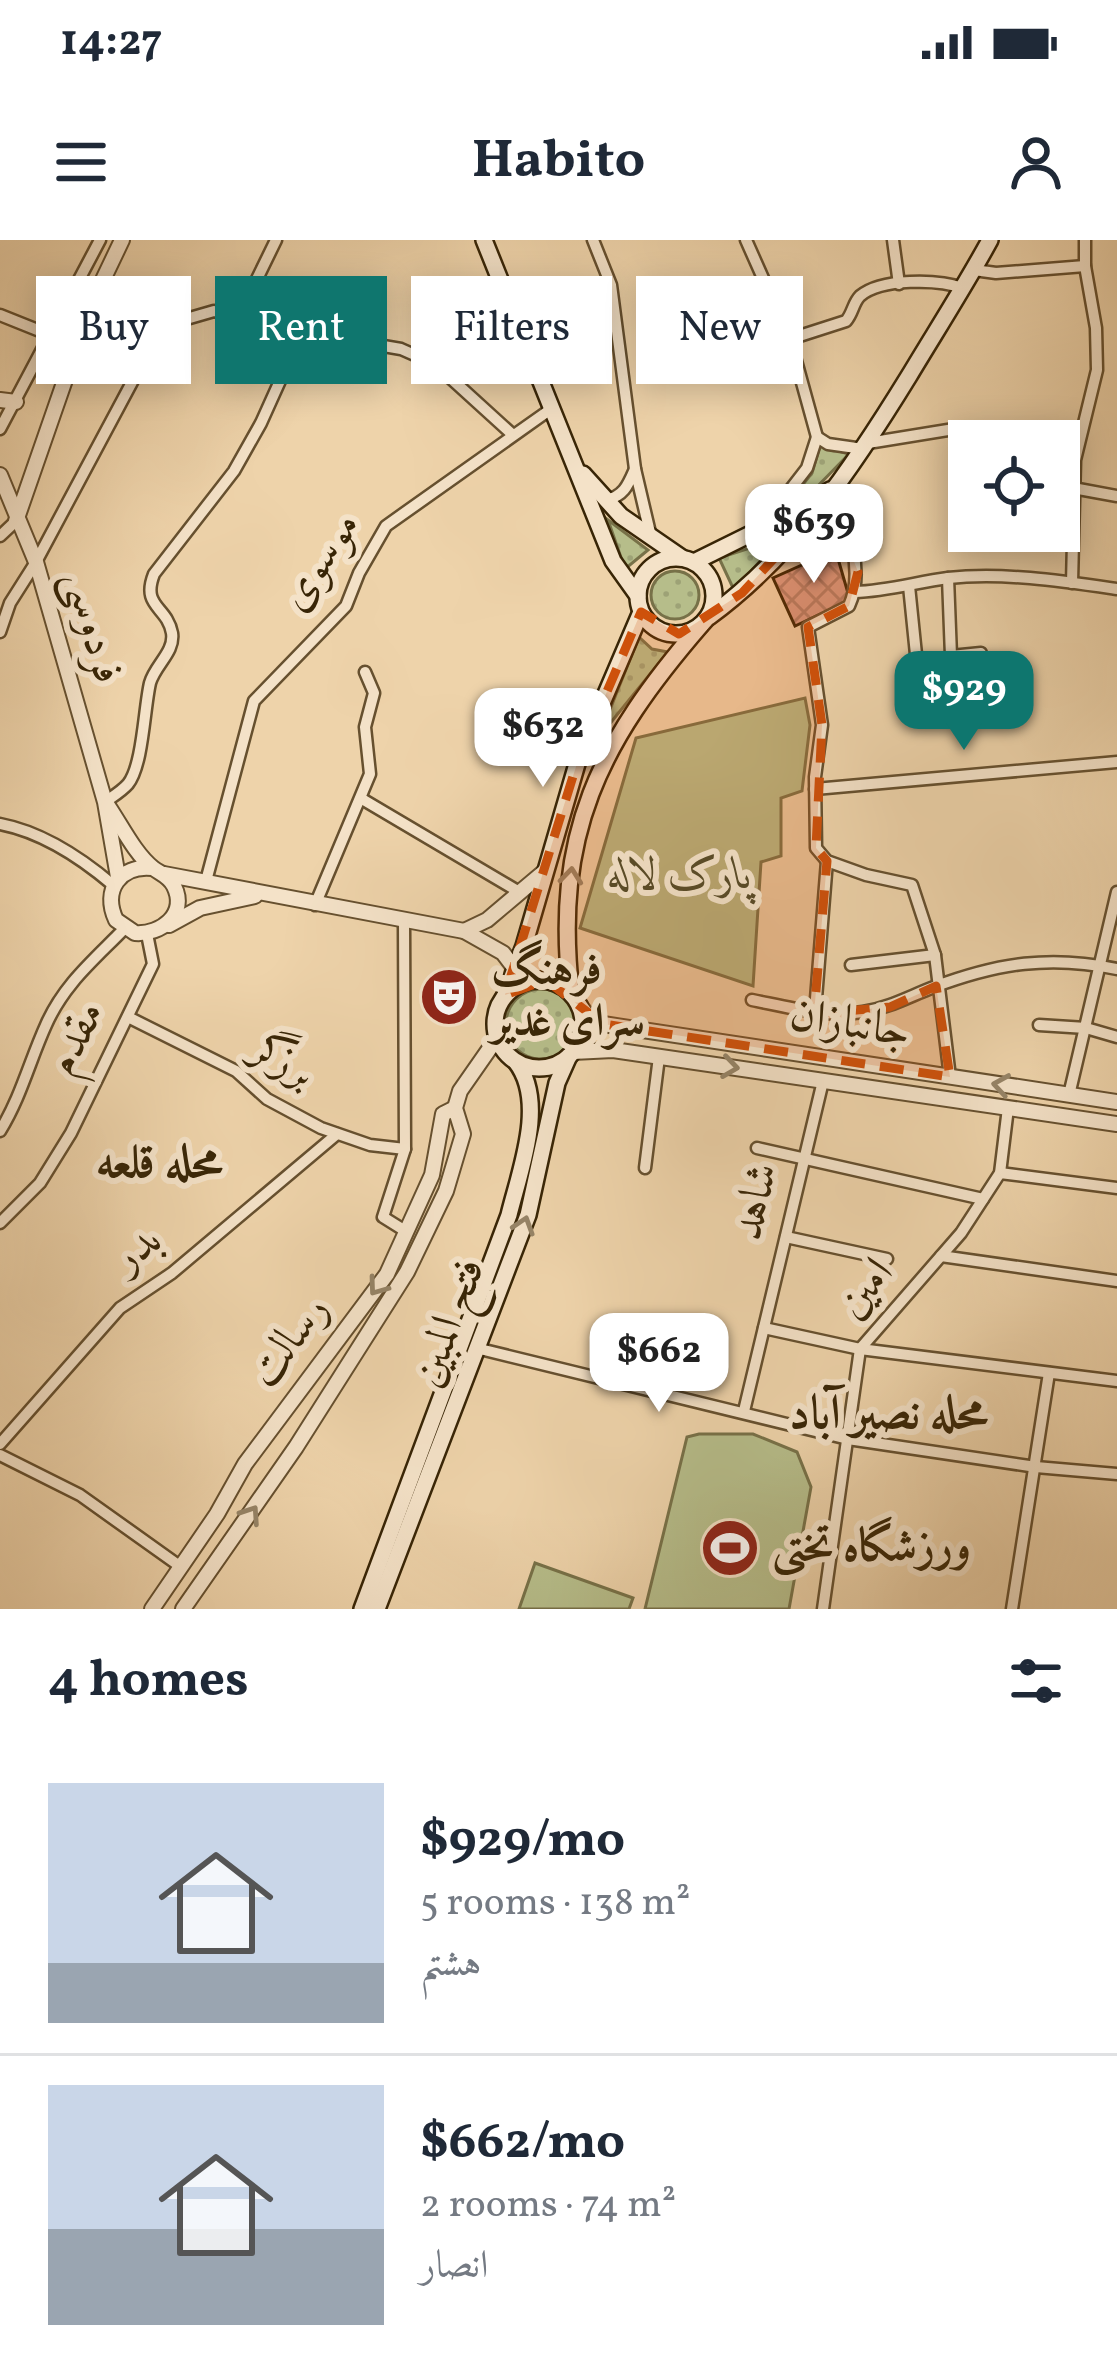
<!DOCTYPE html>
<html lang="en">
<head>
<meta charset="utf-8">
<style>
	body { margin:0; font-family:Vollkorn,Amiri,serif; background:#f2f2f3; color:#1f2937; height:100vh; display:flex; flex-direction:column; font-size:45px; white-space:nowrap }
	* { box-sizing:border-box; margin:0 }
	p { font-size:39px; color:#747a83 }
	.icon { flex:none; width:66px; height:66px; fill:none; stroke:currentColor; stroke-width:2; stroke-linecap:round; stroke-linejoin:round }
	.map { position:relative; height:1369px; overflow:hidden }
	.side { display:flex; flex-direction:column; background:#fff; flex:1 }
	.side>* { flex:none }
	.guide { position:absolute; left:36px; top:36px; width:1047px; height:108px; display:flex; gap:24px }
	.buttons { position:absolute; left:948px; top:180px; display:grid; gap:24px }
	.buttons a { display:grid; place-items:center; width:132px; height:132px; border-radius:0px; background:#fff; box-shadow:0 6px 30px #0003; font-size:60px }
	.price { position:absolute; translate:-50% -102px; padding:0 27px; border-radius:24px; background:#fff; color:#222; font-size:39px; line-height:78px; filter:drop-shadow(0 3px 6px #0008) }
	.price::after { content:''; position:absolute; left:50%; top:72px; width:36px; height:27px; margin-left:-18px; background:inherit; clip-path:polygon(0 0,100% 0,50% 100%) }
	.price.selected { background:#0f766e; color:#fff }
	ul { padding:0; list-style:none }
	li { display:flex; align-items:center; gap:36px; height:300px; padding:0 48px }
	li+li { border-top:3px solid #e0e1e3 }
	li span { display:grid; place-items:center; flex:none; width:336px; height:240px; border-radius:0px; color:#555 }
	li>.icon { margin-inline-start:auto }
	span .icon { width:144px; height:144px; fill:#fffc; stroke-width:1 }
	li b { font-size:51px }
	h2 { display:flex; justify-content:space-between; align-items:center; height:144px; padding:0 48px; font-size:51px }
	.pill { padding:0 42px; border-radius:0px; background:#fff; box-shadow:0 6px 30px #0003; font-size:42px; line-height:108px }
	.pill.selected { background:#0f766e; color:#fff }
	.status { display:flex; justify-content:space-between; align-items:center; height:84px; padding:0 60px; background:#fff; direction:ltr }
	.status svg { height:33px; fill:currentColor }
	header { display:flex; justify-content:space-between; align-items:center; height:156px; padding:0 48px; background:#fff; font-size:54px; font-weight:700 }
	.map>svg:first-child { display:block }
</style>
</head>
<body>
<div class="status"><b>14:27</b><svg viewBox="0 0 49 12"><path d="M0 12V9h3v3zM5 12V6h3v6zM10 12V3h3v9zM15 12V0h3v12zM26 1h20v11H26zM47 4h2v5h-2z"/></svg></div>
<header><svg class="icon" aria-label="menu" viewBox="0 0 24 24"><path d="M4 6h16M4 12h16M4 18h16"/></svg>Habito<svg class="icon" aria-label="person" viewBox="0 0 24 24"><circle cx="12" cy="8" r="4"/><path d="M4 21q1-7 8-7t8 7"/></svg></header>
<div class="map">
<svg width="1117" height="1369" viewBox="0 0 1117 1369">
	<defs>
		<pattern id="grass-dots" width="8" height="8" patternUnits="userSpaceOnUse" patternTransform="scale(3)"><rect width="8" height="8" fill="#b6bd8a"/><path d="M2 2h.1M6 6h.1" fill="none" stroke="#9da276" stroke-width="1.8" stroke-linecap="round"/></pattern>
		<pattern id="building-cross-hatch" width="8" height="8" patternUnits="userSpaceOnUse" patternTransform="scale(3)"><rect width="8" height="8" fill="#d69982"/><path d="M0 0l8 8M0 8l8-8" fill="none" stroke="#af7d68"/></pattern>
	</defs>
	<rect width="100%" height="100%" fill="#eed3aa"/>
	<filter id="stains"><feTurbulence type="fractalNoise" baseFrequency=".00167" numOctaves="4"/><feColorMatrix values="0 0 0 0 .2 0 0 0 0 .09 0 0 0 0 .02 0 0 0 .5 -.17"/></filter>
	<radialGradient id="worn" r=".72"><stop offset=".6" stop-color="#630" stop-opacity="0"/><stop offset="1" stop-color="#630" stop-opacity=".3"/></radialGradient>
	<g fill="url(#grass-dots)" stroke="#777148" stroke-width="3">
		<path d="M820,206l29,8 -42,43 -25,14 30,-38z"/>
		<path d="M608,280l40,30 -23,19z"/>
		<path d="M781,298l-47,52 -15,-32z"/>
		<circle cx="675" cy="355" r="24"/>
		<path d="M639,397l13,12 16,3 -69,85z"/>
		<circle cx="541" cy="784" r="35"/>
	</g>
	<g fill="#b6bd8a" stroke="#777148" stroke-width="3">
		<path d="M805,458l5,27 -8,66 -21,7v58l-20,6 -8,124 -173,-58 56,-190z"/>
		<path d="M699,1194h54l44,18 14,35 -22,122h-144l42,-172z"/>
		<path d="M535,1323l98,35 -4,11h-110z"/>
	</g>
	<path fill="url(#building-cross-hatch)" stroke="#382506" stroke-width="3" d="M832,298l18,62 -55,26 -22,-48 31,-14z"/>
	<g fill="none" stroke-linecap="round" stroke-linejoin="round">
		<defs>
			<g id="minor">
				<path d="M593,0l18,45 24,184"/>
				<path d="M746,0l44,99 27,98"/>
				<path d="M893,0l6,44"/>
				<path d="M974,30l22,3 89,-7"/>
				<path d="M108,72l54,14 52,-15 88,21 99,17 34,15 78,71"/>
				<path d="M0,75l50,20"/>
				<path d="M247,79l10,-40 19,-39"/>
				<path d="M790,99l56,-18c7,-8 7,-18 14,-25 21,-18 78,-17 103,-8"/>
				<path d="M0,189l100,-189"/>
				<path d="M817,197l11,7 35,5"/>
				<path d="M868,203l86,-14 15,47"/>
				<path d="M1073,248l44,8"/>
				<path d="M830,258c21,29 34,75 19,108l-41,21 14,98 -7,52 1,71 11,13 39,14 46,10 23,70 15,122"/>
				<path d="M606,260c18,-4 22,-15 29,-31l16,68"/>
				<path d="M763,285l44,-57 10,-31"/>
				<path d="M0,296l16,-15"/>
				<path d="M948,338l3,78 30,-3"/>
				<path d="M1072,343l3,-123 22,-90 -1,-42 -11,-62v-26"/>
				<path d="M909,346l13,127"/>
				<path d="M855,352c32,-1 62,-10 93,-14 55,-6 114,3 169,11"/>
				<path d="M0,392l10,-29 26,-41 126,-236"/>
				<path d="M815,549l302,-27"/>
				<path d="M362,559l159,94"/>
				<path d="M105,562c7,-5 17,-11 23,-18 15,-19 16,-75 22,-101 5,-18 25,-31 22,-50 -5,-27 -31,-26 -18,-59l80,-103 27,-48 41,-91"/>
				<path d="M0,584c42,8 80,33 113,61"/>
				<path d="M206,641l48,-180 92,-95 13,-33 27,-47 165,-117"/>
				<path d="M315,665l55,-131 -5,-47 9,-34 -9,-21"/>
				<path d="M404,682l1,227 -22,68 24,15"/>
				<path d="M851,725l84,-10"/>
				<path d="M752,760c35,7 75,18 111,12 26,-4 47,-16 71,-25 64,-24 116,-32 183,-18"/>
				<path d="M815,771l12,-150"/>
				<path d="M128,777l108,54 31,28 54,29 49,17 35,4"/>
				<path d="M1039,785l47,3 31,9"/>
				<path d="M1069,855l48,-203"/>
				<path d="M0,891c21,-34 30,-71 46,-106 18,-41 48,-65 78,-96"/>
				<path d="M757,908l226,51"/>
				<path d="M645,928l14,-111"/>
				<path d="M1000,933l117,15"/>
				<path d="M0,983l40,-40 31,-50 82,-169 -6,-30"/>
				<path d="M786,997l101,22"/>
				<path d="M941,1016l176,25"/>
				<path d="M764,1088l96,21 257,32"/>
				<path d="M480,1109l368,90 188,28 81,7"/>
				<path d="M744,1171l79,-330"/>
				<path d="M0,1204l120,-136 52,-35 165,-139"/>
				<path d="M0,1215l80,40 101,72"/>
				<path d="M823,1369l37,-260 101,-116 39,-60 8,-65"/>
				<path d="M1012,1369l37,-236"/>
			</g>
			<g id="tertiary">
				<path d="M0,160l16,2"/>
				<path d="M0,235l36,87 69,240 13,75"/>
				<path d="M16,281l75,-216 31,-65"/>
				<path d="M108,566c13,19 27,48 45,62 8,6 16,8 21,18 14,28 -13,49 -39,47l-19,-13c-14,-30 4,-55 36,-52"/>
				<path d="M164,634l300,57 39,22 13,17"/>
				<path d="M169,685l31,-17 55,-12"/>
				<path d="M464,691l23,-11 58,-49"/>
				<path d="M579,764l8,11 16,9 514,78"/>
				<path d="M573,812l40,-2 504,74"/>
				<path d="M152,1369l65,-95 28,-50 142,-190 45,-99 11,-61 12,-6"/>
				<path d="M183,1369l113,-162 111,-175 39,-81 17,-57 -8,-26 5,-17 37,-53"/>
			</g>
			<g id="secondary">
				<path d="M484,0l129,321 25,35"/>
				<path d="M583,234l38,42 61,42"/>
				<circle cx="676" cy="356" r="38"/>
				<path d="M694,322l109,-54 27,-18"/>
				<path d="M709,377c87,-64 144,-150 200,-241 27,-45 56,-90 81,-136"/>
				<circle cx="539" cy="784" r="44"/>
				<path d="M571,753c-18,-159 28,-250 130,-368"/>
				<path d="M505,755l19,-49 55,-189 62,-145"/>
				<path d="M362,1369l147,-394c11,-45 38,-113 7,-153"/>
				<path d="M377,1369l151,-394 29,-132 12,-27"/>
			</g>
		</defs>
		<use href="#minor" stroke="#66502f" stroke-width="15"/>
		<use href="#tertiary" stroke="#66502f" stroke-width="18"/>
		<use href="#secondary" stroke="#382506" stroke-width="20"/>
		<use href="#minor" stroke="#f4e2c8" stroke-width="10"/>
		<use href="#tertiary" stroke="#f4e2c8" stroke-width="14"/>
		<use href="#secondary" stroke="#f4e2c8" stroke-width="15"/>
	</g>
	<defs><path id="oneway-chevron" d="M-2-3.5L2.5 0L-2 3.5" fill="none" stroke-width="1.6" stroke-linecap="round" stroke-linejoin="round" transform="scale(3)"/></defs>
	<g stroke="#968467">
		<use href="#oneway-chevron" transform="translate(571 636) rotate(-84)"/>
		<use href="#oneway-chevron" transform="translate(730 827) rotate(8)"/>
		<use href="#oneway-chevron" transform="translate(1001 845) rotate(-171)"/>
		<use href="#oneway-chevron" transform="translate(524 985) rotate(-72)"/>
		<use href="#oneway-chevron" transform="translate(377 1047) rotate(126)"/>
		<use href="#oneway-chevron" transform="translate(251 1274) rotate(-56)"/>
	</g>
	<path fill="#ce510b" fill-opacity="0.2" stroke="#ce510b" stroke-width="9" stroke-dasharray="24 15" stroke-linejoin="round" d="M830,258l28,74 -9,34 -41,21 14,98 -6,123 11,13 -13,153 76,-7 46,-21 14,91 -347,-53 -57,-44 -41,15 74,-238 62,-145 38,22 63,-41z"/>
	<defs>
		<symbol id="theatre-disc" viewBox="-11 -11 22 22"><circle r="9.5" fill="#8f2418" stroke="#f4e2c8"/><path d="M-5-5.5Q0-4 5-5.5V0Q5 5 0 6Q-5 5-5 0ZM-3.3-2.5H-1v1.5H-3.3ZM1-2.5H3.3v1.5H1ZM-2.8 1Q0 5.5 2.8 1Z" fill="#fff"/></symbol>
		<symbol id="stadium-disc" viewBox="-11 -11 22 22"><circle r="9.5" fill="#8f2418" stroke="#f4e2c8"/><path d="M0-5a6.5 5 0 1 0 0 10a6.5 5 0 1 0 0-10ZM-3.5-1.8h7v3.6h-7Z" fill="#fff"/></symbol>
	</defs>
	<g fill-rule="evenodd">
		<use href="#theatre-disc" x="416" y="724" width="66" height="66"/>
		<use href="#stadium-disc" x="697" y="1275" width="66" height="66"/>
	</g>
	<g text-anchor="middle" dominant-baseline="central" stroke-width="12" stroke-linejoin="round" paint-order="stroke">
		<g font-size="45" fill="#382506" stroke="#f4e2c8">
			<text transform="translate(321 322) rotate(-56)">موسوی</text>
			<text transform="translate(92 387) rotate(74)">فردوسی</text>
			<text transform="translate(850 785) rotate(9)">جانبازان</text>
			<text transform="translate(77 799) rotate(-64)">مقدم</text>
			<text transform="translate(283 822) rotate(33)">برزگر</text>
			<text transform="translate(757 962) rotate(-77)">شاهد</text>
			<text transform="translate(138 1010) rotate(-37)">بدر</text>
			<text transform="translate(866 1049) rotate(-50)">امین</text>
			<text transform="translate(450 1083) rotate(-69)">فتح المبین</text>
			<text transform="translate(290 1102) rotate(-53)">رسالت</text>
		</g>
		<g font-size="45" font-style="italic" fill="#584b27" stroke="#f4e2c8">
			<text x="680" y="636">پارک لاله</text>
		</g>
		<g font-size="45" font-weight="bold" fill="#382506" stroke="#f4e2c8" text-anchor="start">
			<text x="491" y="731">فرهنگ<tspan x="491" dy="52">سرای غدیر</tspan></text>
			<text x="772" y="1308">ورزشگاه تختی</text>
		</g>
		<g font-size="48" font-weight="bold" fill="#382506" stroke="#f4e2c8">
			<text x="159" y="924">محله قلعه</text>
			<text x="888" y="1175">محله نصیر آباد</text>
		</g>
	</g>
	<rect width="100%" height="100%" filter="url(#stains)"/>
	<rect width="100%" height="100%" fill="url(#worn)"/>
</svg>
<div class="buttons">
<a><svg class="icon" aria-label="locate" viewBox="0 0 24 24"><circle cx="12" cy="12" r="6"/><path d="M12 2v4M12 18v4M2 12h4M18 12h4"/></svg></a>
</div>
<b class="price" style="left:814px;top:346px">$639</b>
<b class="price selected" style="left:964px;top:513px">$929</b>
<b class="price" style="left:543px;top:550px">$632</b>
<b class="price" style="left:659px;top:1175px">$662</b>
<div class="guide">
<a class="pill">Buy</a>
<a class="pill selected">Rent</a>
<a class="pill">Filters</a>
<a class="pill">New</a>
</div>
</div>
<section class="side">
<h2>4 homes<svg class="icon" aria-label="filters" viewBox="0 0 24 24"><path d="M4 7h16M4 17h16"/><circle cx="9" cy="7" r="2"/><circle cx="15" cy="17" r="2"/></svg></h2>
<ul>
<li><span style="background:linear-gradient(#c9d6e8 75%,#9aa5b1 0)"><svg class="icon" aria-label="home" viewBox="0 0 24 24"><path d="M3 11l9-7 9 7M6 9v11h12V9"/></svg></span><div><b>$929/mo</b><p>5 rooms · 138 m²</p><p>هشتم</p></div></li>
<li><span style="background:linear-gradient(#c9d6e8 60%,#9aa5b1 0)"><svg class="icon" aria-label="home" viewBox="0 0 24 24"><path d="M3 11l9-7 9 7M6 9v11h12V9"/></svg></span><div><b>$662/mo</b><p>2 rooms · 74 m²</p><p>انصار</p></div></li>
</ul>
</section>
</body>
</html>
